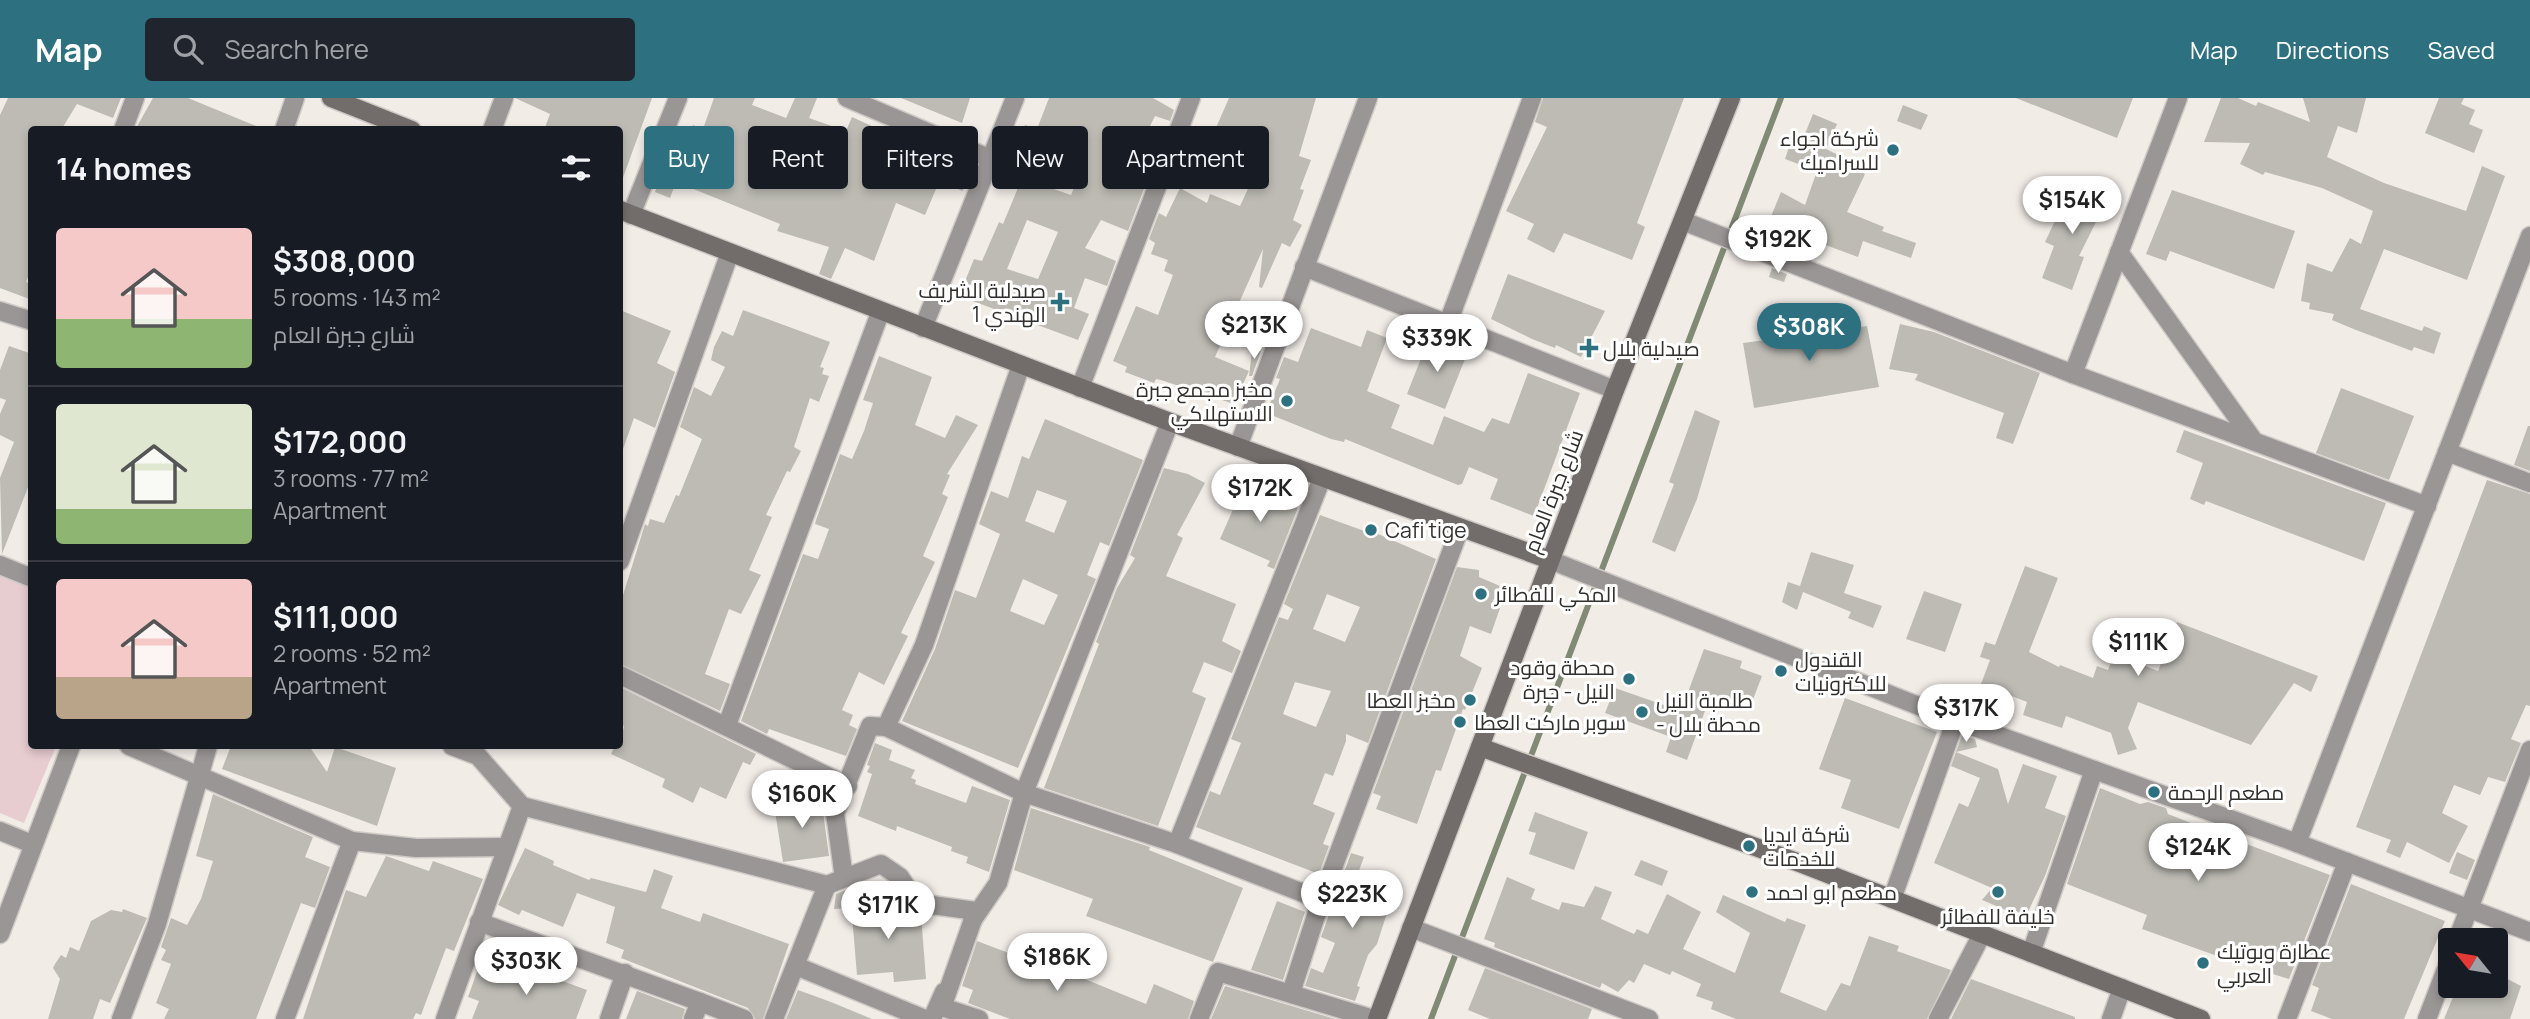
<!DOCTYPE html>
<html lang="en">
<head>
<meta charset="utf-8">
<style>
	body { margin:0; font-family:Manrope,Cairo,sans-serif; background:#20242c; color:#f1f3f6; height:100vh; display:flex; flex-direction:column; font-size:26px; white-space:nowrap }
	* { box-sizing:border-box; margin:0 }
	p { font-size:23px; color:#9ea1a6 }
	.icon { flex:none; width:38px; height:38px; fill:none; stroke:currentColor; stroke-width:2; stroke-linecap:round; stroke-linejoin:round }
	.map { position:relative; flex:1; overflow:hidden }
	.panel { position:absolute; left:28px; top:28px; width:595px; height:623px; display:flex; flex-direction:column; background:#171b24; border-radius:7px; box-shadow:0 4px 10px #0003 }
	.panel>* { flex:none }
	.guide { position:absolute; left:644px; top:28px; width:665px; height:63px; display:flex; gap:14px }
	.needle { width:46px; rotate:300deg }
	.tools { position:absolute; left:2438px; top:830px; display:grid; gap:14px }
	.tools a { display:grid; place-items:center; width:70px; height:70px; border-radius:7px; background:#171b24; box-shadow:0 4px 10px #0003; font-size:35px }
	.price { position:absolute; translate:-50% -60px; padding:0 16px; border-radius:24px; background:#fff; color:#222; font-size:23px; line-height:46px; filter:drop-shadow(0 2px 4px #0008) }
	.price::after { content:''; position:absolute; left:50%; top:42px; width:21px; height:16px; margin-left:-10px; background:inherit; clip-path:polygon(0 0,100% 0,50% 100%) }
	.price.active { background:#2d7181; color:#fff }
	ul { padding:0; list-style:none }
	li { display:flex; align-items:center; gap:21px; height:175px; padding:0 28px }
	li+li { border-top:2px solid #363941 }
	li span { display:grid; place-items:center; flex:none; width:196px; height:140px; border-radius:7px; color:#555 }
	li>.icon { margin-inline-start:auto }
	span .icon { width:84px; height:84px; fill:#fffc; stroke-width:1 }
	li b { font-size:30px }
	h2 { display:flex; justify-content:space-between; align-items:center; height:84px; padding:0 28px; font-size:30px }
	.chip { padding:0 24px; border-radius:7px; background:#171b24; box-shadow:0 4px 10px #0003; font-size:24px; line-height:63px }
	.chip.active { background:#2d7181; color:#fff }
	header { display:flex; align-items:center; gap:42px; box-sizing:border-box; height:98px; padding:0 35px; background:#2d7181; color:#fff }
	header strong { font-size:33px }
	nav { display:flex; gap:38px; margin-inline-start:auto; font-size:24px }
	.search { width:490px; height:63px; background:#20242c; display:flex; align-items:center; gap:18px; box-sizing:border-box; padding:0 24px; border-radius:7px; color:#9ea1a6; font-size:26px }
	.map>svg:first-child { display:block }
</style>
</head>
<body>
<header>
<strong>Map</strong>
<div class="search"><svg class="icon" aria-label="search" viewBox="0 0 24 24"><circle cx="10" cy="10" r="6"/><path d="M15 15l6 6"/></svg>Search here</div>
<nav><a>Map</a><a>Directions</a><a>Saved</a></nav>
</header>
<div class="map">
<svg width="2530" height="921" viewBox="0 0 2530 921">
	<rect width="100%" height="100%" fill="#f2ece7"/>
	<path fill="#e7ccd0" d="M0,475l31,13 1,160h24l-32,77 -24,-10z"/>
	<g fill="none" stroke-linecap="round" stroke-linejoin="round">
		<path stroke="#818a75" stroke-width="6" d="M1431,921l350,-921"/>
	</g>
	<g fill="#bdbbb4" fill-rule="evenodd">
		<path d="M8,0h113l-8,20 -36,-14 -16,26h-29v137l-6,15 6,2v16l-32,-12v-173z"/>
		<path d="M153,0h35l78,32h-131z"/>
		<path d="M515,0h137l-31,85 -1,-53h-76l6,-16z"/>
		<path d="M714,0h41l-3,7 34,13 9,-20h22l-8,20 37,13 6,-14 46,21 67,22 -2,31 -24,-9 -14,33 -29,-12 -22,58 -29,-13 -14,31 -12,-5 10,-27 -52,-16 3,-7 -104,-42 -6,16 -15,-6 21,-55 10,3 7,-15 10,4z"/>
		<path d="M901,0h69l-8,25z"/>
		<path d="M1049,0h104l21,12 -4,11 -15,-5 -7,14 -11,-4 -14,35 27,12 -22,58 -27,-11 -16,28 31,13 -9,25 -22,-8 -11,30 15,6 -11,26 -119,-44 15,-37 8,2 17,-39 4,2 19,-46 49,17 8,-20 -63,-28 9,-22 12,4zM1027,122l31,12 -20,47 -31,-10z"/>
		<path d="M1229,0h87l-17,58 12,4 -11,29 4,1 -11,30 9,5 -12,22 -8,-4 -20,45 -3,-1 4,-38 -48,108 34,14 -15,33 -73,-24 -5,-1 -2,4 -29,-11 2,-5 -14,-6 23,-55 22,9 15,-40 -9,-4 4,-11 -17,-6 4,-11 -6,-4 10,-26 7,4 14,-29 27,15 3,-9 30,12 15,-32 -43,-16 3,-9 -7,-3z"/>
		<path d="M1543,0h141l-47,125 8,4 -13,33 -68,-27 -10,20 -27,-14 7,-15 -28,-13 41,-84 -12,-5z"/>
		<path d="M2016,0h117l-16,40z"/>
		<path d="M2221,0h17l18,8 2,-4 52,20 -7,-24h63l-9,35 -19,-7 -11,31 57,26 82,28 16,-45 23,10 -38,104 -83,-31 -24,60 62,22 2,-5 17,7 -7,21 -20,-7 -2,4 -56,-21 -24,-10 2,-6 -25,-5 1,-6 -9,-2 6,-38 25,9 18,-34 11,6 12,-33 -51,-23 -57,-16 -2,3 -23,-11 10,-21 -46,-1z"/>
		<path d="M2439,0h25l-3,6 14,6 -6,14 14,6 -9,23 -49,-20z"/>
		<path d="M1903,7l25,10 -7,15 -24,-9z"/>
		<path d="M1813,16l24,10 -11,25 31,15 -2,4 10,6 -18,38 37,15 -2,4 34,12 -5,15 -48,-17 -5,16 -57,-21 -6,17 -32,-17 18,-44 24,13 12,-34 -32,-12 6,-18 9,5z"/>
		<path d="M2072,87l35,15 -28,56 5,1 -12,33 -30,-12 12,-32 -9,-4z"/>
		<path d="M2172,92l123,41 -21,58 -104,-38 -4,10 -20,-7z"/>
		<path d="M1772,170l15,6 -3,8 -15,-5z"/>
		<path d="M1508,176l97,37 -24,46 -25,-12 -1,3 -23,-9 -41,-20z"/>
		<path d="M620,212l51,21 -14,32 18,9 -20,56 -21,-10 -12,34z"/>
		<path d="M743,212l87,32 -10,25 4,1 -2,6 7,2 -10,26 -9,-4 -16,49 7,4 -11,21 -3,-1 -21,44 6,2 -23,53 12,5 -20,39 -12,-5 -24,65 25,10 -10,27 -100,-47v-59l25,-81 3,2 2,-7 14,4 12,-28 3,1 23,-57 -22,-12 14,-40 17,9 14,-29 -14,-7 3,-13 8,-16 11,5z"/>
		<path d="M1817,214l6,35 9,-16 35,-5 12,61 -125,21 -11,-65 37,-5 2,-22z"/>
		<path d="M1900,226l34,8 106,41 -27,71 -17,-6 8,-25 -89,-33 3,-6 -29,-5z"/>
		<path d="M1311,230l50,19 6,-17 20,8 -20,53 33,14 -9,23 42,17 11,-29 40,16 8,-14 17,6 19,-51 52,20 -46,123 -44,-17 8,-20 -29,-12 -7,17 -4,1 -113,-46 -1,3 -13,-3 -65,-26 14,-34 -4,-1 8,-21 14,5z"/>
		<path d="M1429,240l38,16 -22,55 -38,-15z"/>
		<path d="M9,248l23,8v123l-30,77 -2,-76 14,-36 -14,-7v-21l6,-14 -6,-2v-28z"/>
		<path d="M1252,253h9l-9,25h-3z"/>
		<path d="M879,258l53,21 -17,48 30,13 11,-23 22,10 -31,49 3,1 -8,19 6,3 -25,59 12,6 -34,71 7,3 -24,49 -25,-13 -17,38 11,5 -4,10 8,4 -11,27 -77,-27 -2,5 -26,-13 62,-167 15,5 11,-30 -14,-5 1,-4 24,-66 12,5 12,-28 9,-28 -10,-3z"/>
		<path d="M2341,290l73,28 -25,64 -73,-27z"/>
		<path d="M1695,312l25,11 -23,78 -22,53 -23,-10 22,-58 -5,-2z"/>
		<path d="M1045,321l98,41 -34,86 -9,-4 -13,33 9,4 -78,189 -116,-47 33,-72 20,-59 21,8 24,-64 -21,-10 12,-33 17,7 14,-42 7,3zM1037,392l30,11 -13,32 -29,-12zM1023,481l35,16 -14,30 -34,-14z"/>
		<path d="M2528,328h2v45l-16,-6z"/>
		<path d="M2184,332l202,73 -22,58 -158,-60 -2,4 -14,-6 13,-36 -27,-11z"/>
		<path d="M1164,370l24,6 17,9 -28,52 6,3 -17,38 70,28 -14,37 19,10 -9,22 -28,-11 -12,30 14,6 -48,128 -114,-38 55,-144 -3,-2 21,-54 18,-30 -5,-3z"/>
		<path d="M2487,382l43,14v212l-4,-1 -15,34 10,4 -16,39 -17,-5 -8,18 -26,-10 -12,28 26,13 -19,37 -42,-21 -7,16 -14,-6 5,-12 -35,-13z"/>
		<path d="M1245,384l53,26 -24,61 -7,-3 3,-5 -50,-22z"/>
		<path d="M1320,417l50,18 1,-2 65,28 -68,184 -22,-9v7l-13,35 -8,-3 -12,31 22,9 -12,31 6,2 -10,28 -123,-47 14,-36 10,4 21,-52 -10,-4 48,-122 9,3 5,-11 -9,-5zM1327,496l33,13 -15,35 -32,-13zM1295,584l36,9 -15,36 -33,-13z"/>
		<path d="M1811,454l43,13 -10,28 38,13 -9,22 -25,-10 3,-6 -48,-20 -6,18 -15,-8 6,-20 12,4z"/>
		<path d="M2025,468l33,12 -29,74 30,15 1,-2 33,13 4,-12 11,4 6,-16 44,17 19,-49 141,54 -7,16 -17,-9 -43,62 -113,-43 -10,26 9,21 -19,6 -7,-22 -45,-17 -4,12 -39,-13 4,-13 -46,-18 9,-24 -10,-3 5,-15 10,3z"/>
		<path d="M1457,469l22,3v7l21,9 -9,19 9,3 -9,26 -21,-8 -10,30 22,12 -17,42 -2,-1 -22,62 -5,-1 -19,54 -41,-15 5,-13 -8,-3z"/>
		<path d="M1924,493l38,13 -17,48 -39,-13z"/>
		<path d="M1704,551l38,12 -2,7 22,8 -10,26 -43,-2 -22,60 -21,-8 5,-15 -66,-24 10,-25 66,23z"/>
		<path d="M620,589l136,67 -6,11 -7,-3 -17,37 -26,-12 -7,16 -31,-16 3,-8 -54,-25 4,-8h5l4,-20 -4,-2z"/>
		<path d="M1845,600l92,34 -38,97 -58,-21 10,-28 -32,-11z"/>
		<path d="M1962,637l13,4 2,8 -21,5z"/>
		<path d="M875,645l17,7 -3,10 26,10 -4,8 5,2 -1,4 51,19 6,-17 38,14 -21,72 -23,-9 2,-6 -17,-6 1,-4 -55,-21 -1,5 -38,-15 14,-42 -5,-2 3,-6 -3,-1z"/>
		<path d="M231,648h78l18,26 8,-25 61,21 -19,58 -155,-57z"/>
		<path d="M1956,654l42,17 10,35 15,-40 34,12 -12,32 21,8 -21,60 -20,42 -43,-18 10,-12 -58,-25 25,-60 9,4 12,-29 -29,-12z"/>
		<path d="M2100,690l40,16 8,-2 18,6 2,6 38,15 9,-3 16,5 2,8 97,36 -41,104 -29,-9 4,-10 -39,-15 -5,12 -78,-28 5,-14 -80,-31z"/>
		<path d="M213,696l100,43 -8,20 25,10 -15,41 -14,-5 -45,116h-92l5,-10 -13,-6 15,-39 -10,-4 5,-10 -5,-3 10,-29 16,7 14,-26 12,-38 -17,-5z"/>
		<path d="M821,699l8,59 -46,6 -9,-57z"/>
		<path d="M1031,710l119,39 -1,3 94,38 -30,74 -127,-46 7,-17 -79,-29z"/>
		<path d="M1535,714l53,20 -14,38 -45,-16 7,-21 -8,-2z"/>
		<path d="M525,750l29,13 -1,4 36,15 2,-2 55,14 8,-23 19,7 -12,32 39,14 3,-9 86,31 -26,75h-8l-7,-11 -127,-50 3,-8 -18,-7 9,-36 -38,-14 -14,34 -41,-17 -3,5 -21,-10z"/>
		<path d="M2457,754l18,8 -8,20 -18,-7z"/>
		<path d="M1351,755l13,4 -6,16 38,12 -19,59 -9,11 -11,31 3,1 -5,14 -50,-15 6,-18 12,5 12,-30 -14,-6z"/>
		<path d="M386,758l43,15 4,-10 50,18 -29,72 -8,-3 -25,67 -5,-2 -3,6h-110l43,-129 20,7z"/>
		<path d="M1641,762l27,11 -6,15 -28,-11z"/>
		<path d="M1507,779l28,12 -4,10 28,11 3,-8 22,5 11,-21 17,6 -11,27 33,15 3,-5 11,5 19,-40 34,18 -18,37 52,24 15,-40 -34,-21 7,-17 62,27 2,-4 19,7 -26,67 46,19 15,-28 9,3 19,-50 30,10 -2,5 54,19 -24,49h-191l-25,-10 2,-7 -17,-6 5,-12 -29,-13 -2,4 -26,-11 -10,19 -5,-3 -11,12 -16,-9 -2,5 -106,-41 1,-4 -11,-4z"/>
		<path d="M2351,786l94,37 -41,98h-72l-21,-8 8,-23 -7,-3z"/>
		<path d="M850,790v20l-16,1 2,-15z"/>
		<path d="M892,801l1,9 13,-1 5,6 10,2 5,64 -32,3 -1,-10 -36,3 -6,-72z"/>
		<path d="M1277,803l28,11 -22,68 -32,-10z"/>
		<path d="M123,811l24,9 -37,85 -10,-4 -7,20h-45l12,-40 -7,-11 2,-4 6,-9 5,3 4,-11 9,4 12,-30 20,-11 11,2z"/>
		<path d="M977,843l87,33 1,-3 81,33 8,-20 40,17 -6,18h-178l-42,-16 5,-13 -11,-4z"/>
		<path d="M528,868l16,5 -5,13 10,-8 38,14 -11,29h-104l7,-18 -11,-4 9,-25 23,8 3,-10 21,8z"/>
		<path d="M1485,870l107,41 -4,10h-98l-22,-9z"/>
		<path d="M2496,875l25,13 -11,33h-66l14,-34h38z"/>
		<path d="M1971,881l104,38v2h-124z"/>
		<path d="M1225,888l110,33h-124z"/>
		<path d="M798,892l33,12 41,17h-86z"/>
		<path d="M637,893l48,18 -3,10h-56z"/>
	</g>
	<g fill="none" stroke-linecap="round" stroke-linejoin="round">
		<defs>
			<g id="street">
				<path d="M847,0l144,61"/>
				<path d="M123,32l12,-32"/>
				<path d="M284,32l11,-32"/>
				<path d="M492,32l12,-32"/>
				<path d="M631,117l47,-117"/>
				<path d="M1683,123l390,153 354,132"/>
				<path d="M2119,154l135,189"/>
				<path d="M1304,169l311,123"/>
				<path d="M0,213l32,10"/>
				<path d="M1448,225l84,-225"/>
				<path d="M923,230l92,-230"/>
				<path d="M2073,276l105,-276"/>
				<path d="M1080,290l111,-290"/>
				<path d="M1238,349l130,-349"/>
				<path d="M2447,354l83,31"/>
				<path d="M1550,462l394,156 353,127 233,89"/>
				<path d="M620,463l109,-306"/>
				<path d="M0,467l32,13"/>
				<path d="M620,577l228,111"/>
				<path d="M727,627l153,-412"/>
				<path d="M886,629l138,66 153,51 144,56"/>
				<path d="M129,648l223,95 64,7 90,-1"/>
				<path d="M452,648l26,10 44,50 305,79 54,-21 19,13 17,26 59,8 -31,88v9l34,11"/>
				<path d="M0,733l32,13"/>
				<path d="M2297,745l233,-607"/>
				<path d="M1177,746l145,-366"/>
				<path d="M844,780l-9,-65 35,-87 16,1 38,-82 97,-280"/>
				<path d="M1892,801l64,-180"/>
				<path d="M972,823l26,-38 26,-90 146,-371"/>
				<path d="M479,824l221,80"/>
				<path d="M1411,830l238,91"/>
				<path d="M0,836l71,-188"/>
				<path d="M2457,842l73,-190"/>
				<path d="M2031,855l63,-183"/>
				<path d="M796,868l129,53"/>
				<path d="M1291,895l30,-93 139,-372"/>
				<path d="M121,921l36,-95 51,-178"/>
				<path d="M285,921l67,-178"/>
				<path d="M445,921l77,-213"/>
				<path d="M609,921l16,-46"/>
				<path d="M693,921l7,-17 44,17"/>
				<path d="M774,921l53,-134"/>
				<path d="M932,921l12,-27"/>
				<path d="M1199,921l19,-47 156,47"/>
				<path d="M1938,921l44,-85"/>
				<path d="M2111,921l11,-31"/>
				<path d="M2287,921l60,-157"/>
				<path d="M2427,921l23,-60"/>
			</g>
			<g id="secondary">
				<path d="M331,0l81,32"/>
				<path d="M620,112l550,212 380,138"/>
				<path d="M1480,649l325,118 396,154"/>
				<path d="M1377,921l238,-629 116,-292"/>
			</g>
		</defs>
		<use href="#street" stroke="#cfcac6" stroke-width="21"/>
		<use href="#secondary" stroke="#cfcac6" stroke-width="21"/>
		<use href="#street" stroke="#9a9695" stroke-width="18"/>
		<use href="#secondary" stroke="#726d6b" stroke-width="18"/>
	</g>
	<g fill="#2d7181" stroke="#fff" stroke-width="2.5">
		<circle cx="1893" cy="52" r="7"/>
		<path d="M1056.5 193.5h7v7h7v7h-7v7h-7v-7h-7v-7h7z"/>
		<path d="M1585.5 239.5h7v7h7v7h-7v7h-7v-7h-7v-7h7z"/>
		<circle cx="1287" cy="303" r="7"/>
		<circle cx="1371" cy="432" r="7"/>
		<circle cx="1481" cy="496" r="7"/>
		<circle cx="1781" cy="573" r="7"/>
		<circle cx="1629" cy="581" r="7"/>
		<circle cx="1470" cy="602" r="7"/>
		<circle cx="1642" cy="614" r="7"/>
		<circle cx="1460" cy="624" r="7"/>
		<circle cx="2154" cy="694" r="7"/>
		<circle cx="1749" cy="748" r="7"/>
		<circle cx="1752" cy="794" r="7"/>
		<circle cx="1998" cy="794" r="7"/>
		<circle cx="2203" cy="865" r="7"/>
	</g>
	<g text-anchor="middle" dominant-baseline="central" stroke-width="6" stroke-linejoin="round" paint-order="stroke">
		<g font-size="21" fill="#32302e" stroke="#fff" text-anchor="start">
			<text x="1879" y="40" text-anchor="end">شركة اجواء<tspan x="1879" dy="24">للسراميك</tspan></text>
			<text x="1046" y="192" text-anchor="end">صيدلية الشريف<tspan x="1046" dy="24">الهندي 1</tspan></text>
			<text x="1603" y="250">صيدلية بلال</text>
			<text x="1273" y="291" text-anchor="end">مخبز مجمع جبرة<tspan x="1273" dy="24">الاستهلاكي</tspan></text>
			<text x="1385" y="432">Cafi tige</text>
			<text x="1495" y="496">المكي للفطائر</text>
			<text x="1795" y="561">القندول<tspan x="1795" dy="24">للاكترونيات</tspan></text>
			<text x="1615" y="569" text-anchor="end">محطة وقود<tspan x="1615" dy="24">النيل - جبرة</tspan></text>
			<text x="1456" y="602" text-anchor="end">مخبز العطا</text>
			<text x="1656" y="602">طلمبة النيل<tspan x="1656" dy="24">- محطة بلال</tspan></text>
			<text x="1474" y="624">سوبر ماركت العطا</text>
			<text x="2168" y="694">مطعم الرحمة</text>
			<text x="1763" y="736">شركة ايديا<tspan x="1763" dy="24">للخدمات</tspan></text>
			<text x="1766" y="794">مطعم ابو احمد</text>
			<text x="1998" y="818" text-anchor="middle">خليفة للفطائر</text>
			<text x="2217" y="853">عطارة وبوتيك<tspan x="2217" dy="24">العربي</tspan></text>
		</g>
		<g font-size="21" fill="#32302e" stroke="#fff">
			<text transform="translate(1553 393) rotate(-69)">شارع جبرة العام</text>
		</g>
	</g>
</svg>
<div class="tools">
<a><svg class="needle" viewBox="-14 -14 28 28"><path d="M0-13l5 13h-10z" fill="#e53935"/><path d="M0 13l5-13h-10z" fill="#9ea1a6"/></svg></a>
</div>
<b class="price" style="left:2072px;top:138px">$154K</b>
<b class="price" style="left:1778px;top:177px">$192K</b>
<b class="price" style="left:1254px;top:263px">$213K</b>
<b class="price active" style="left:1809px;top:265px">$308K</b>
<b class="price" style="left:1437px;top:276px">$339K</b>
<b class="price" style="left:1260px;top:426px">$172K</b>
<b class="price" style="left:2138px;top:580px">$111K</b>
<b class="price" style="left:1966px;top:646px">$317K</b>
<b class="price" style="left:802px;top:732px">$160K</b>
<b class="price" style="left:2198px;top:785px">$124K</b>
<b class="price" style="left:1352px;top:832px">$223K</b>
<b class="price" style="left:888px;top:843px">$171K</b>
<b class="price" style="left:1057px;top:895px">$186K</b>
<b class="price" style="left:526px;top:899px">$303K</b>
<div class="guide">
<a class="chip active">Buy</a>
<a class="chip">Rent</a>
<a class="chip">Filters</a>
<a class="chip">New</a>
<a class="chip">Apartment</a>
</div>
<section class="panel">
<h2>14 homes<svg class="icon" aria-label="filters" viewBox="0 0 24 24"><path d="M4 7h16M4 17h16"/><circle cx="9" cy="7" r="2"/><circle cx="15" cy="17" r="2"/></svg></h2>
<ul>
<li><span style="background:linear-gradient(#f6c9c9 65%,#8fb573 0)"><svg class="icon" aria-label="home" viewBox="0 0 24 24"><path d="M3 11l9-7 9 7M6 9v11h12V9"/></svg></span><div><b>$308,000</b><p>5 rooms · 143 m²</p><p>شارع جبرة العام</p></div></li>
<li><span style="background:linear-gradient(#dfe7d0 75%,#8fb573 0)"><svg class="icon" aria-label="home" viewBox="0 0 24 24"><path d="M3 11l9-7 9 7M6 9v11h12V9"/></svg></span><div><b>$172,000</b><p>3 rooms · 77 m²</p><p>Apartment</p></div></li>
<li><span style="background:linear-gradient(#f6c9c9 70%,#b9a48a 0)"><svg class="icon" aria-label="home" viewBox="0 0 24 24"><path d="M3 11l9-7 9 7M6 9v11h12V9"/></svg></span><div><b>$111,000</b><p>2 rooms · 52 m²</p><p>Apartment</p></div></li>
</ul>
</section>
</div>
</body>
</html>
